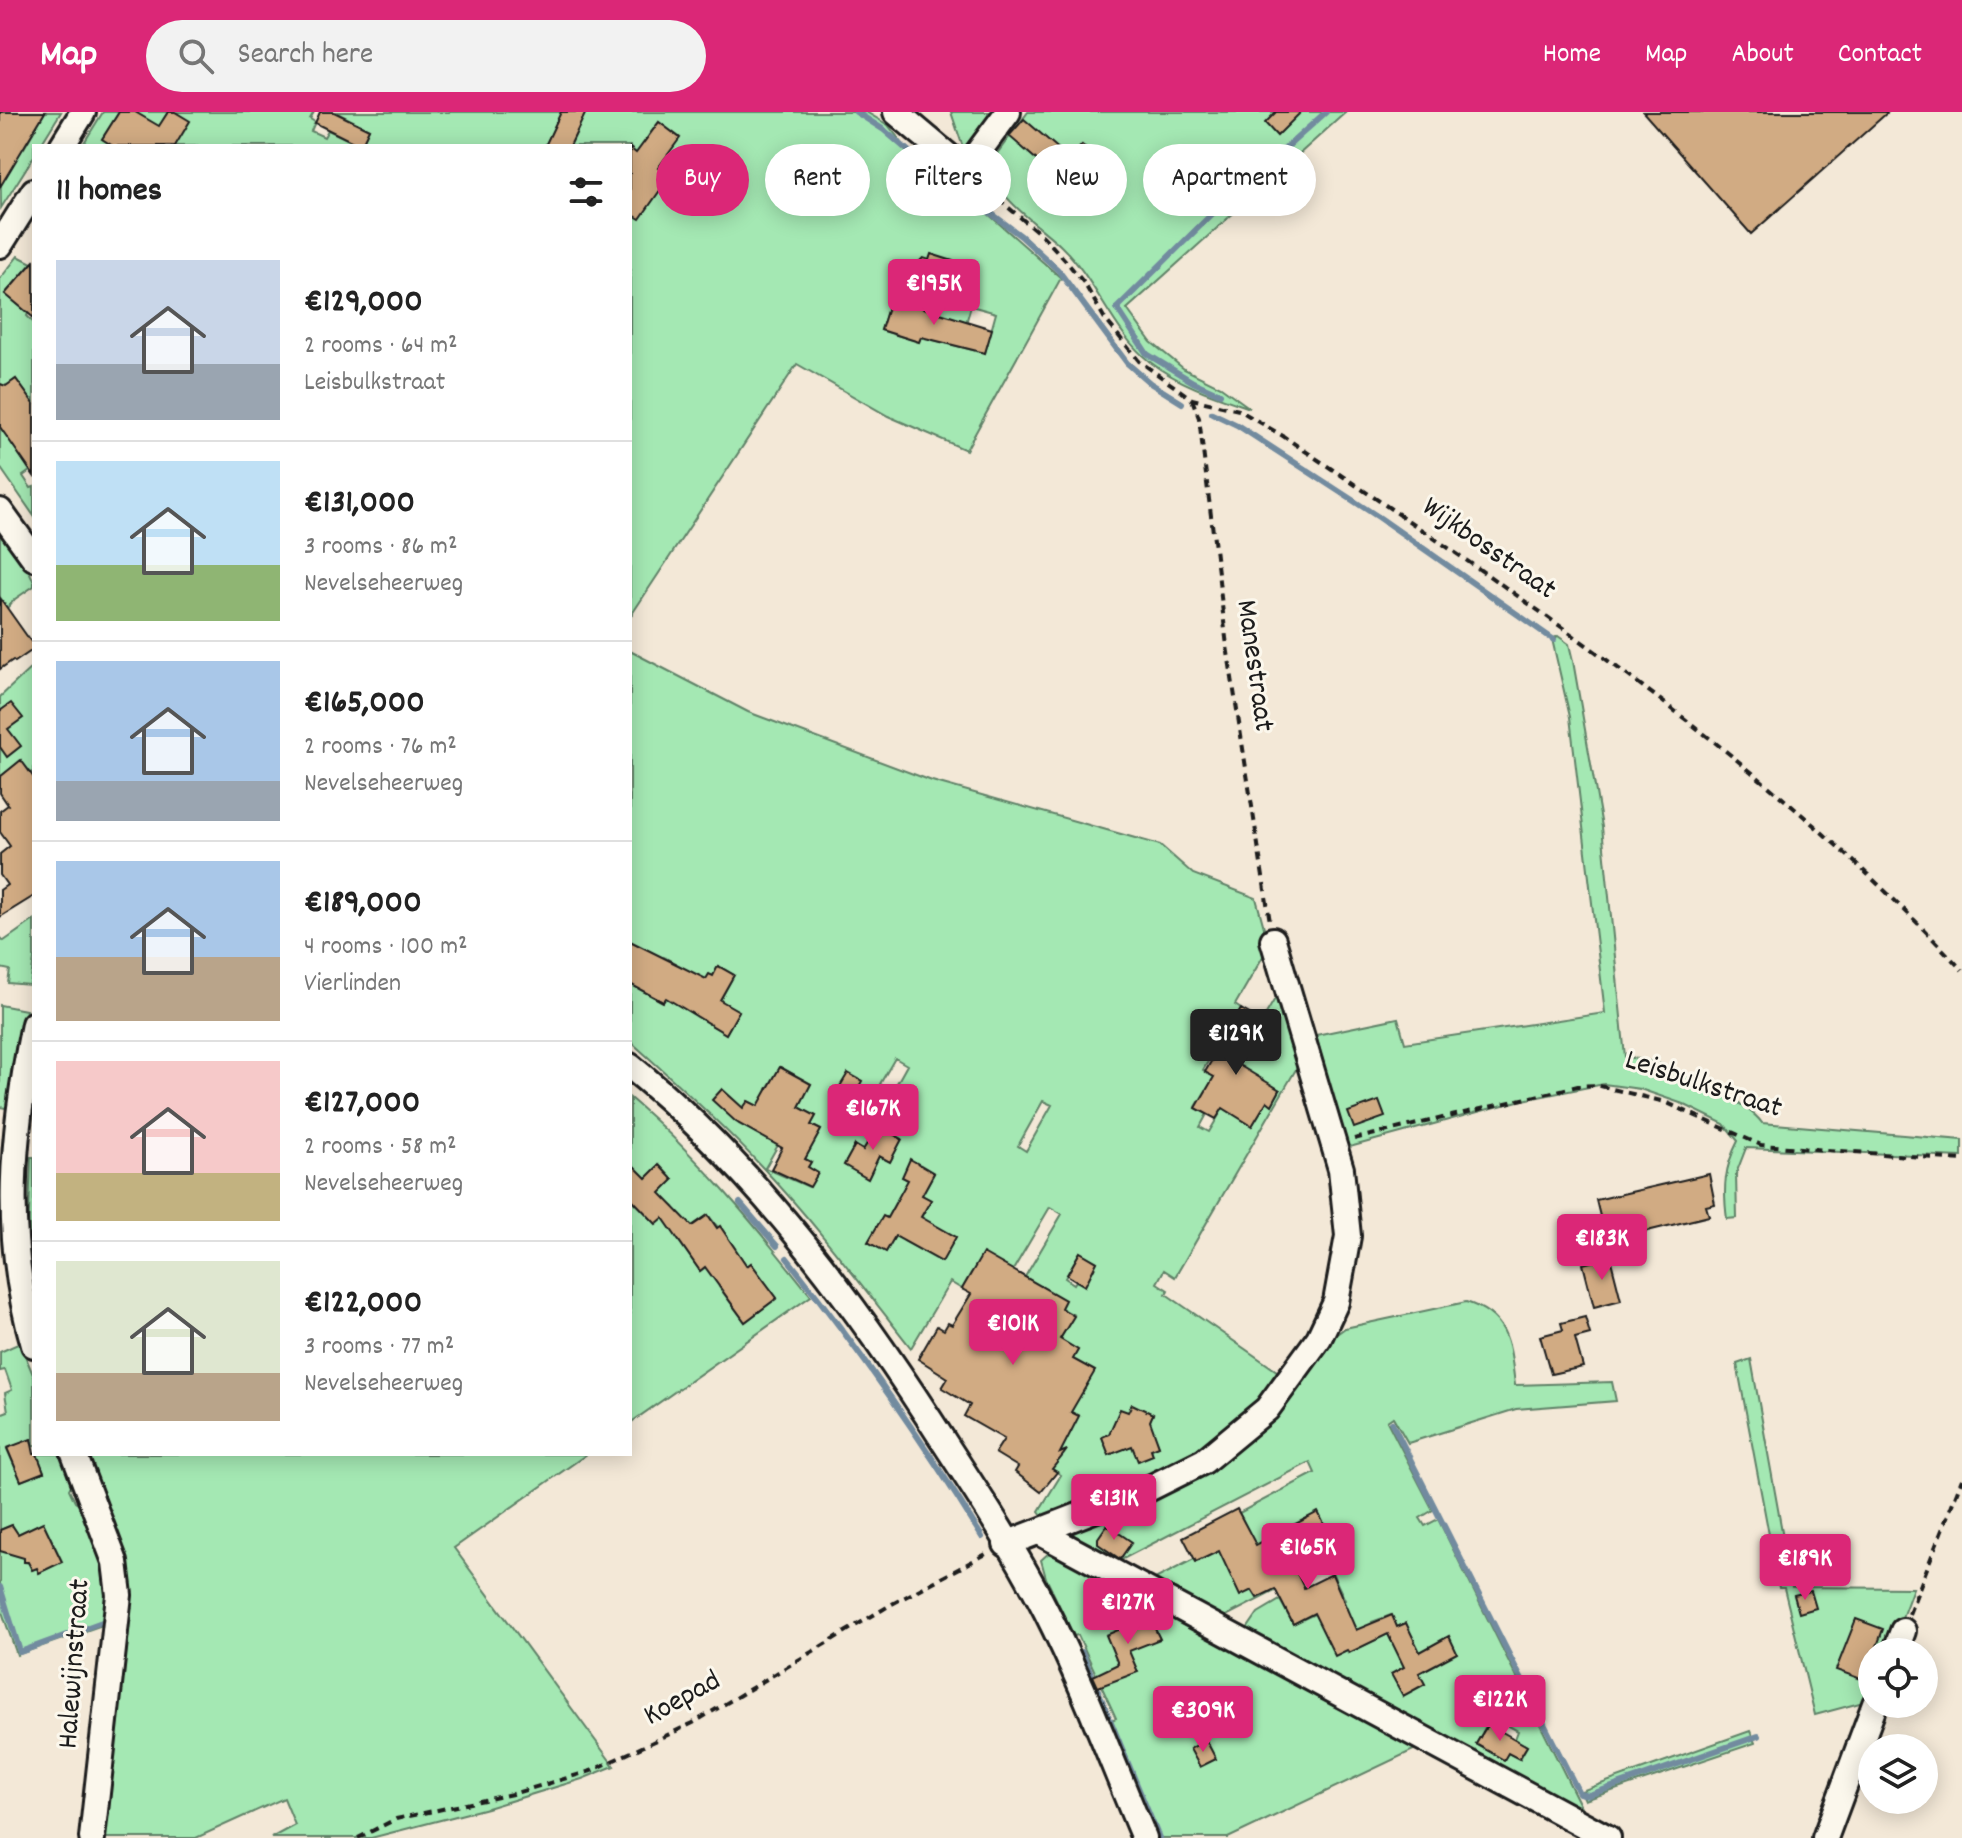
<!DOCTYPE html>
<html lang="en">
<head>
<meta charset="utf-8">
<style>
	body { margin:0; font-family:Dekko,sans-serif; background:#f2f2f2; color:#222; height:100vh; display:flex; flex-direction:column; font-size:30px; white-space:nowrap }
	* { box-sizing:border-box; margin:0 }
	p { font-size:26px; color:#767676 }
	.icon { flex:none; width:44px; height:44px; fill:none; stroke:currentColor; stroke-width:2; stroke-linecap:round; stroke-linejoin:round }
	.map { position:relative; flex:1; overflow:hidden }
	.panel { position:absolute; left:32px; top:32px; width:600px; height:1312px; display:flex; flex-direction:column; background:#fff; border-radius:0px; box-shadow:0 4px 20px #0003 }
	.panel>* { flex:none }
	.top-card { position:absolute; left:656px; top:32px; width:760px; height:72px; display:flex; gap:16px }
	.tools { position:absolute; left:1858px; top:1526px; display:grid; gap:16px }
	.tools a { display:grid; place-items:center; width:80px; height:80px; border-radius:50%; background:#fff; box-shadow:0 4px 20px #0003; font-size:40px }
	.price { position:absolute; translate:-50% -68px; padding:0 18px; border-radius:8px; background:#db2777; color:#fff; font-size:26px; line-height:52px; filter:drop-shadow(0 2px 4px #0008) }
	.price::after { content:''; position:absolute; left:50%; top:48px; width:24px; height:18px; margin-left:-12px; background:inherit; clip-path:polygon(0 0,100% 0,50% 100%) }
	.price.on { background:#222; color:#fff }
	ul { padding:0; list-style:none }
	li { display:flex; align-items:center; gap:24px; height:200px; padding:0 24px }
	li+li { border-top:2px solid #e0e0e0 }
	li span { display:grid; place-items:center; flex:none; width:224px; height:160px; border-radius:0px; color:#555 }
	li>.icon { margin-inline-start:auto }
	span .icon { width:96px; height:96px; fill:#fffc; stroke-width:1 }
	li b { font-size:34px }
	h2 { display:flex; justify-content:space-between; align-items:center; height:96px; padding:0 24px; font-size:34px }
	.tag { padding:0 28px; border-radius:36px; background:#fff; box-shadow:0 4px 20px #0003; font-size:28px; line-height:72px }
	.tag.on { background:#db2777; color:#fff }
	header { display:flex; align-items:center; gap:48px; box-sizing:border-box; height:112px; padding:0 40px; background:#db2777; color:#fff }
	header strong { font-size:38px }
	nav { display:flex; gap:44px; margin-inline-start:auto; font-size:28px }
	.search { width:560px; height:72px; background:#f2f2f2; display:flex; align-items:center; gap:20px; box-sizing:border-box; padding:0 28px; border-radius:44px; color:#767676; font-size:30px }
	.map>svg:first-child { display:block }
</style>
</head>
<body>
<header>
<strong>Map</strong>
<div class="search"><svg class="icon" aria-label="search" viewBox="0 0 24 24"><circle cx="10" cy="10" r="6"/><path d="M15 15l6 6"/></svg>Search here</div>
<nav><a>Home</a><a>Map</a><a>About</a><a>Contact</a></nav>
</header>
<div class="map">
<svg width="1962" height="1726" viewBox="0 0 1962 1726">
	<rect width="100%" height="100%" fill="#f3e8d7"/>
	<filter id="ink" filterUnits="userSpaceOnUse"><feTurbulence type="fractalNoise" baseFrequency=".0125" numOctaves="2"/><feDisplacementMap in="SourceGraphic" scale="16" xChannelSelector="R" yChannelSelector="G"/><feConvolveMatrix kernelMatrix="1 2 1 2 8 2 1 2 1" color-interpolation-filters="sRGB"/></filter>
	<g filter="url(#ink)">
		<g fill="#a4e8b3" stroke="#608268" stroke-width="2" fill-rule="evenodd">
			<path d="M45,0h16l-21,34h-6v10l-33,52 -1,-75 24,15z"/>
			<path d="M103,0h16l-17,27 11,7h-31z"/>
			<path d="M135,0h33l-10,16 17,-16h139l-4,7 5,3 -4,9 13,6 4,-7 33,16 8,-17 -34,-17h531l22,13 39,49 24,19 35,19 75,66 -95,172 -78,-34 -91,-52 -167,253v-471h-60l9,-19 -20,-9 -14,28h-377zM659,10l20,15 -9,13 -21,-15zM891,186l75,25 5,-17 25,7 -11,40 -55,-14 -8,-6 -3,9 -38,-12z"/>
			<path d="M951,0h48l-34,41z"/>
			<path d="M1028,0h318l-219,197 24,33 33,27 37,18 29,21c-35,-12 -70,-23 -100,-46 -38,-30 -54,-83 -89,-116 -20,-20 -78,-56 -68,-87z"/>
			<path d="M18,144l14,7 -27,31 23,19 -1,3 7,7v115l-17,13 13,20 -7,5 8,12 3,-1v29l-34,-49v-39l34,-24 -18,-25 -10,7 -6,-2v-105z"/>
			<path d="M0,415l23,30 11,25v4l-19,13 -8,9 -7,-11z"/>
			<path d="M1558,524l11,8 4,17 29,166 23,230c12,2 26,3 38,8 24,8 85,38 99,58l200,17v17l-216,-9 -10,26 1,44 -10,1c-4,-30 -3,-51 11,-78l-14,-17 -41,-20 -43,-15 -36,-5 -86,17 -172,47 -30,-113 82,-17 7,25 200,-30 -35,-296 -18,-78z"/>
			<path d="M630,539l118,61 184,69 228,64 33,29 63,24 13,48 -34,59 6,4 -18,32 6,4 -9,17 -10,-4 -7,12 11,7 -18,30 11,7 -7,13 9,5 22,-37 -9,-7 57,-96 23,67 -127,218 -11,-7 -7,13 11,7 -2,4 115,80c-64,85 -138,112 -236,145l-6,-8 22,-36 -9,-6 12,-15 -13,-9 11,-14 11,-23 -6,-3 -18,28 -5,-3 -2,4 -3,-2 -5,7 3,2 -9,13 -8,-6 34,-58 8,5 5,-8 -8,-6 19,-31 -18,-11 14,-24 -14,-7 -24,40 -4,-2 -5,9 3,2 -9,9 2,2 -15,26 -12,-8 15,-27 -9,-5 -2,2 -6,-2 -9,14 5,4 -4,7 -16,-10 24,-39 -12,-8 3,-6 -9,-5 7,-12 -11,-7 8,-14 -9,-5 -9,16 -12,-7 -39,66c-48,-61 -95,-124 -148,-180 -42,-45 -87,-86 -133,-127v-57l33,18 19,-35 -18,-10 -4,6 -23,-12 2,-5 -9,-5zM719,854l15,9 -24,43 -6,1 -15,-9 20,-35 4,1zM724,891l15,8 -13,22 -15,-8zM895,946l12,7 -15,27 -12,-8zM780,955l31,17 -12,23 -16,-9 -4,6 -12,-6 3,-7 -3,-2zM1249,960l31,18 -8,14 -5,-3 -15,24 -26,-15zM748,989l35,19 -12,21 -32,-17 4,-7 -3,-2zM1043,989l9,4 -26,46 -8,-5zM799,996l17,8 -5,9 10,5 -16,29 6,3 -3,5 10,6 -9,14 -44,-19zM878,1014l24,13 -12,23 -11,-6 -11,22 -24,-13 11,-19 9,4zM921,1053l13,8 -12,22 8,5 -9,18 34,20 -14,24 -37,-21 5,-9 -9,-5 -14,25 -18,-10 15,-25 4,1 8,-15 3,2zM1050,1095l12,7 -53,90 -5,-2 -8,13 -7,-4zM1080,1140l17,10 -12,23 -9,-4 -2,3 -9,-6zM1032,1173l7,4 -26,44 -9,-6zM1132,1293l21,9 -4,9 10,23 -8,3 2,6 -15,6 -7,-17 -22,11 -7,-18 9,-4 9,-23 8,3z"/>
			<path d="M34,553v106l-3,2 -10,-12 -21,16v-80z"/>
			<path d="M34,808v39l-4,26 -22,-2 2,-13 -10,-2v-31l4,4z"/>
			<path d="M0,893l26,5 -15,99 -11,-2z"/>
			<path d="M630,986c68,58 126,128 181,198l-181,127v-226l26,27 18,-17 -16,-13 15,-14 -13,-14 -15,13 -15,-2zM708,1103l26,32 -34,24 -24,-34zM751,1151l26,35 -32,24 -26,-35z"/>
			<path d="M31,1045h3v127l-6,-45z"/>
			<path d="M1466,1190c44,14 44,43 49,83l97,-3 4,19 -100,8 -108,34 -15,-26 -6,4 46,89 -13,8 5,8 13,-7 143,288 -3,4 -333,-179 13,-19 22,-13 13,24 52,-24 -17,-36 -106,54 -69,-38 41,-21 3,3 53,-27 -11,-22 76,-40 -5,-11 -195,101 -49,-28 5,-9 209,-122 54,-68 11,-8zM1318,1401l9,17 -27,14 -7,-19zM1391,1503l6,12 9,-4 5,12 -18,9 -5,-10 -40,19 4,-31 6,11 15,-7 -1,-4zM1438,1551l-19,10 6,11 -22,12 8,-32zM1496,1607l22,12 -3,8 12,7 -7,13 -12,-6 -4,6 -28,-15 11,-20 4,2z"/>
			<path d="M20,1231l14,34v70l-3,-8 -24,10 14,32 23,-9 -7,-18h27l10,26 -5,9 6,13 9,6 22,60 2,55 -91,32 -17,-49v-56l25,7 -1,5 6,1 2,7 5,-2 2,5 23,-12 -19,-39 -23,11h-3l-5,-8 -12,5v-116l8,-3 -3,-18 7,-3 -7,-20 -5,1v-19z"/>
			<path d="M1751,1247l41,228 121,1 -24,64h-17l-1,48 -56,15 -31,-127h-5l-42,-224z"/>
			<path d="M86,1342h501l-133,94 160,218 -32,13 -95,29 -116,30h-100l24,-13 -11,-27 -88,40h-95c3,-35 6,-69 11,-104 8,-50 24,-107 15,-158 -7,-42 -25,-83 -41,-122z"/>
			<path d="M1051,1439l371,195 -194,92h-74l-49,-115 11,-5 -38,-83 -4,1 -28,-58 -5,-18z"/>
			<path d="M1750,1619l5,12 -170,57 -4,-9z"/>
		</g>
		<g fill="none" stroke-linecap="round" stroke-linejoin="round">
			<g stroke="#728b9f" stroke-width="6">
				<path d="M856,0l28,18 36,31"/>
				<path d="M934,59l17,16"/>
				<path d="M988,99l33,25 37,34 69,93 23,20 32,20"/>
				<path d="M1220,282l-27,-12 -46,-28 -30,-46 95,-94 114,-102"/>
				<path d="M1212,301l25,12 143,93 174,122"/>
				<path d="M740,1091l37,43"/>
				<path d="M787,1146c70,89 136,182 195,279"/>
				<path d="M1392,1311l187,370 10,2 169,-59"/>
				<path d="M0,1475l20,65 82,-30"/>
				<path d="M1082,1540l77,186"/>
			</g>
		</g>
		<g fill="#d1ab83" stroke="#1c1c1c" stroke-width="2">
			<path d="M0,0h45l-45,75z"/>
			<path d="M119,0h16l24,14 9,-14h7l15,9 -15,25h-62l-11,-7z"/>
			<path d="M320,0h14l35,17 -8,17 -46,-23z"/>
			<path d="M561,0h25l-16,34h-25z"/>
			<path d="M1276,0h25l-24,24 -12,-13z"/>
			<path d="M1643,0h245l-137,122z"/>
			<path d="M1024,7l44,38 -15,17 -44,-38z"/>
			<path d="M659,10l21,16 -22,30 12,8 -30,43 -10,-6v-65l6,5z"/>
			<path d="M1082,33l11,9 -30,34 -11,-10z"/>
			<path d="M931,142l28,9 -8,26 -38,-16 3,-8 7,-7 6,2z"/>
			<path d="M34,149v57l-29,-24z"/>
			<path d="M891,186l101,31 -7,24 -64,-16 -2,5 -38,-12z"/>
			<path d="M16,267l18,25v72l-34,-49v-43l6,2z"/>
			<path d="M0,486l34,48v3l-19,13 -2,-2 -13,9z"/>
			<path d="M11,591l12,15 -15,11 13,17 -14,11 -7,-10v-36z"/>
			<path d="M21,648l13,18v118l-34,21v-27l7,-5 -7,-10v-21l10,-8 -10,-14v-21l8,-6 -8,-12v-16z"/>
			<path d="M630,829l76,38 3,-5 4,2 5,-10 16,9 -14,25 19,11 -13,23 -60,-36 -3,4 -33,-18z"/>
			<path d="M1241,897l21,12 -25,43 43,26 -8,15 -5,-4 -15,25 -29,-18 -7,11 -20,-11 18,-31 -9,-5z"/>
			<path d="M780,955l31,17 -12,23 17,9 -5,9 10,5 -16,29 6,3 -3,5 10,6 -8,14 -39,-18 11,-21 -46,-26 -24,-22 10,-11 21,19 5,-7 10,5z"/>
			<path d="M848,961l14,8 -8,15 -15,-8z"/>
			<path d="M1379,989l6,16 -31,11 -6,-16z"/>
			<path d="M878,1014l24,13 -12,23 -11,-6 -11,23 -24,-14 11,-20 8,5z"/>
			<path d="M910,1047l24,14 -12,22 9,5 -10,17 35,20 -14,25 -47,-26 -9,16 -18,-10 15,-26 4,2 21,-38 -6,-3z"/>
			<path d="M630,1050l16,16 13,-13 14,15 -13,13 32,33 16,-11 9,13 3,-2 27,40 4,-3 26,35 -32,24 -40,-55 -5,4 -37,-53 -7,6 -26,-27z"/>
			<path d="M1709,1062l6,30 -9,2 3,10 -103,25 -10,-41z"/>
			<path d="M1080,1140l17,10 -12,24 -18,-11z"/>
			<path d="M983,1141l82,47 -4,8 13,8 -14,23 18,11 -5,9 22,12 -24,41 8,4 -19,37 7,-3 -15,19 5,3 -16,20 -26,-20 3,-5 -23,-14 9,-14 -40,-23 6,-11 -28,-17 6,-10 -30,-19 19,-33 7,4 4,-7 4,2 19,-31 -9,-5z"/>
			<path d="M1610,1145l11,43 -27,7 -11,-43z"/>
			<path d="M1585,1205l5,17 -15,4 8,29 -32,7 -11,-38 23,-6 -2,-7z"/>
			<path d="M1132,1292l21,10 -3,7 9,25 -8,3 2,6 -15,6 -6,-15 -23,9 -7,-18 7,-3 11,-25 8,3z"/>
			<path d="M31,1327l3,15h3l7,18 -23,9 -14,-33z"/>
			<path d="M1237,1397l19,36 62,-33 9,18 -41,20 18,38 28,-14 24,56 36,-15 5,12 9,-4 14,29 29,-16 8,17 -38,20 6,11 -22,12 -12,-22 13,-7 -16,-33 -39,19 -2,-3 -12,6 -21,-43 -21,11 -18,-35 -18,9 -5,-8 -12,6 -21,-45 -23,11 -13,-25z"/>
			<path d="M43,1410l19,40 -23,11 -2,-5 -5,2 -4,-8h-4v-4l-24,-7v-21l12,-5 6,9z"/>
			<path d="M1107,1413l25,17 -12,17 -22,-15v-6z"/>
			<path d="M1811,1479l5,17 -17,5 -5,-18z"/>
			<path d="M1144,1494l16,33 -31,12 9,21 -40,15 -5,-11 25,-12 -12,-29 27,-11 -5,-12z"/>
			<path d="M1856,1507l27,10 -8,23h-3l-8,28 -28,-10z"/>
			<path d="M1488,1612l39,22 -8,13 -11,-6 -4,7 -28,-16z"/>
			<path d="M1206,1628l10,19 -16,8 -10,-18z"/>
		</g>
		<g fill="none" stroke-linecap="round" stroke-linejoin="round">
			<defs>
				<g id="minor">
					<path d="M896,0l69,58 18,18"/>
					<path d="M62,34l21,-34"/>
					<path d="M965,58l43,-58"/>
					<path d="M0,133l34,-54"/>
					<path d="M0,399l34,47"/>
					<path d="M34,912c-22,109 -32,213 0,321"/>
					<path d="M630,954c128,104 228,241 316,379 34,52 72,110 100,166 37,73 66,151 98,227"/>
					<path d="M74,1342l41,108 4,33 -27,243"/>
					<path d="M1039,1420l569,306"/>
					<path d="M1006,1432l142,-55 56,-28 63,-52 52,-71 17,-36 12,-66 -7,-67 -68,-229"/>
					<path d="M1895,1540l8,-21"/>
					<path d="M1825,1726l50,-134"/>
				</g>
			</defs>
			<use href="#minor" stroke="#1c1c1c" stroke-width="30"/>
			<g stroke="#1c1c1c" stroke-width="4" stroke-dasharray="8 6" stroke-linecap="butt">
				<path d="M998,87l46,38 22,24 18,22 21,36 34,42 53,38 47,11 44,26c238,161 484,321 679,534"/>
				<path d="M1192,287l7,19 28,228 43,276"/>
				<path d="M1354,1027l224,-53 18,-1 69,17 96,43 201,15"/>
				<path d="M1909,1502l53,-135"/>
				<path d="M358,1726l38,-19 116,-25 79,-23 102,-48 199,-119 98,-52"/>
			</g>
			<use href="#minor" stroke="#fbf7ec" stroke-width="24"/>
		</g>
	</g>
	<g text-anchor="middle" dominant-baseline="central" stroke-width="6" stroke-linejoin="round" paint-order="stroke">
		<g font-size="30" fill="#1c1c1c" stroke="#fbf7ec">
			<text transform="translate(1488 438) rotate(35)">Wijkbosstraat</text>
			<text transform="translate(1253 554) rotate(82)">Manestraat</text>
			<text transform="translate(1703 974) rotate(18)">Leisbulkstraat</text>
			<text transform="translate(76 1552) rotate(-86)">Halewijnstraat</text>
			<text transform="translate(683 1588) rotate(-29)">Koepad</text>
		</g>
	</g>
</svg>
<div class="tools">
<a><svg class="icon" aria-label="locate" viewBox="0 0 24 24"><circle cx="12" cy="12" r="6"/><path d="M12 2v4M12 18v4M2 12h4M18 12h4"/></svg></a>
<a><svg class="icon" aria-label="layers" viewBox="0 0 24 24"><path d="M12 4l9 5-9 5-9-5zM3 14l9 5 9-5"/></svg></a>
</div>
<b class="price" style="left:934px;top:215px">€195K</b>
<b class="price on" style="left:1236px;top:965px">€129K</b>
<b class="price" style="left:873px;top:1040px">€167K</b>
<b class="price" style="left:1602px;top:1170px">€183K</b>
<b class="price" style="left:1013px;top:1255px">€101K</b>
<b class="price" style="left:1114px;top:1430px">€131K</b>
<b class="price" style="left:1308px;top:1479px">€165K</b>
<b class="price" style="left:1805px;top:1490px">€189K</b>
<b class="price" style="left:1128px;top:1534px">€127K</b>
<b class="price" style="left:1500px;top:1631px">€122K</b>
<b class="price" style="left:1203px;top:1642px">€309K</b>
<div class="top-card">
<a class="tag on">Buy</a>
<a class="tag">Rent</a>
<a class="tag">Filters</a>
<a class="tag">New</a>
<a class="tag">Apartment</a>
</div>
<section class="panel">
<h2>11 homes<svg class="icon" aria-label="filters" viewBox="0 0 24 24"><path d="M4 7h16M4 17h16"/><circle cx="9" cy="7" r="2"/><circle cx="15" cy="17" r="2"/></svg></h2>
<ul>
<li><span style="background:linear-gradient(#c9d6e8 65%,#9aa5b1 0)"><svg class="icon" aria-label="home" viewBox="0 0 24 24"><path d="M3 11l9-7 9 7M6 9v11h12V9"/></svg></span><div><b>€129,000</b><p>2 rooms · 64 m²</p><p>Leisbulkstraat</p></div></li>
<li><span style="background:linear-gradient(#bfe0f5 65%,#8fb573 0)"><svg class="icon" aria-label="home" viewBox="0 0 24 24"><path d="M3 11l9-7 9 7M6 9v11h12V9"/></svg></span><div><b>€131,000</b><p>3 rooms · 86 m²</p><p>Nevelseheerweg</p></div></li>
<li><span style="background:linear-gradient(#a9c7e8 75%,#9aa5b1 0)"><svg class="icon" aria-label="home" viewBox="0 0 24 24"><path d="M3 11l9-7 9 7M6 9v11h12V9"/></svg></span><div><b>€165,000</b><p>2 rooms · 76 m²</p><p>Nevelseheerweg</p></div></li>
<li><span style="background:linear-gradient(#a9c7e8 60%,#b9a48a 0)"><svg class="icon" aria-label="home" viewBox="0 0 24 24"><path d="M3 11l9-7 9 7M6 9v11h12V9"/></svg></span><div><b>€189,000</b><p>4 rooms · 100 m²</p><p>Vierlinden</p></div></li>
<li><span style="background:linear-gradient(#f6c9c9 70%,#c2b280 0)"><svg class="icon" aria-label="home" viewBox="0 0 24 24"><path d="M3 11l9-7 9 7M6 9v11h12V9"/></svg></span><div><b>€127,000</b><p>2 rooms · 58 m²</p><p>Nevelseheerweg</p></div></li>
<li><span style="background:linear-gradient(#dfe7d0 70%,#b9a48a 0)"><svg class="icon" aria-label="home" viewBox="0 0 24 24"><path d="M3 11l9-7 9 7M6 9v11h12V9"/></svg></span><div><b>€122,000</b><p>3 rooms · 77 m²</p><p>Nevelseheerweg</p></div></li>
</ul>
</section>
</div>
</body>
</html>
